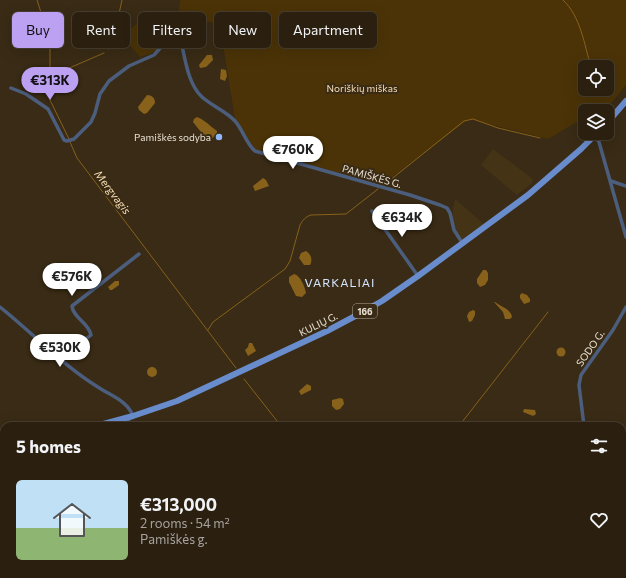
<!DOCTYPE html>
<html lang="en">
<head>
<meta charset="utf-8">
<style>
	body { margin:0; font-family:Commissioner,sans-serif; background:#372d1e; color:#f1f3f6; height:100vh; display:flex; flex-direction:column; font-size:15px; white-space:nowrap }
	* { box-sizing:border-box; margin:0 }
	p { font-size:13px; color:#a6a39f }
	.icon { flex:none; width:22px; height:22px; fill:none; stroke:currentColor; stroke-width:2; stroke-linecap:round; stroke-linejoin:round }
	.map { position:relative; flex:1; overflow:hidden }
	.drawer { position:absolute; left:0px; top:422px; width:626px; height:156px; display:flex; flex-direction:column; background:#2b2010; border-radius:12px 12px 0 0; box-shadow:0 4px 16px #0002,0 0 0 1px #473e30 }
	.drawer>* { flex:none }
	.top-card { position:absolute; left:12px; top:12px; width:400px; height:36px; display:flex; gap:8px }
	.controls { position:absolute; left:578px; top:60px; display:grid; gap:8px }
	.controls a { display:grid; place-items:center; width:36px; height:36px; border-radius:6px; background:#2b2010; box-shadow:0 4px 16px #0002,0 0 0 1px #473e30; font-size:20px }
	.price { position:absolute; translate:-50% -34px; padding:0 9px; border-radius:14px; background:#fff; color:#222; font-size:13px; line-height:26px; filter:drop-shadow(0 1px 2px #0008) }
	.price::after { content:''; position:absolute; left:50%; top:24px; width:12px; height:9px; margin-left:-6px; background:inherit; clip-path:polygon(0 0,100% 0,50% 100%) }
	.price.current { background:#bca0f2; color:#111 }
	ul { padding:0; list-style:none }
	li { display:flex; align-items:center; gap:12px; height:100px; padding:0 16px }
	li span { display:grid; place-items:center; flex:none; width:112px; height:80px; border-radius:6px; color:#555 }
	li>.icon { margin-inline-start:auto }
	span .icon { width:48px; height:48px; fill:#fffc; stroke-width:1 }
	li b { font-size:17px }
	h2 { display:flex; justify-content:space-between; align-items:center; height:48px; padding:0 16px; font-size:17px }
	.tag { padding:0 14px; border-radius:6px; background:#2b2010; box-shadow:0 4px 16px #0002,0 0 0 1px #473e30; font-size:14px; line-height:36px }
	.tag.current { background:#bca0f2; color:#111 }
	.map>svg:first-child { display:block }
</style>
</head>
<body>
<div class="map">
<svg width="626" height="578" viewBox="0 0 626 578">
	<rect width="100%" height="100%" fill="#392b15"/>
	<g fill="#453316">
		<path d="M493,149l40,30 -1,4 -15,12 -36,-30z"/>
		<path d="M455,199l29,25 -21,16 -6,-8 -4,-11v-12z"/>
		<path d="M121,574h123l-1,4h-123z"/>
		<path d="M327,574h168l4,4h-173z"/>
	</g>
	<g fill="#4b3307" fill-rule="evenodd">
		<path d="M180,0h446v85l-21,26h-20v8l-5,1 -32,19 -79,-20 -87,66 -127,-36 -20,-30 -15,-93c-11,-9 -28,-2 -40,0l1,8c-23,2 -13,9 -26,17 -4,3 -10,4 -15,6l-19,-23 32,-20 25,5zM585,67h22v22h-22z"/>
		<path d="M0,515l4,4v55h49l-1,4h-52z"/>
		<path d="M622,560l4,3v11l-9,1 -1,-1h6z"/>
	</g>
	<g fill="#88611b">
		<path d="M207,55h5l1,5 -7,7 -6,1 -1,-3z"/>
		<path d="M221,69l5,1 1,6 -2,5 -5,-2z"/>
		<path d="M147,95c5,0 8,3 8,8l-8,10 -3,1 -5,-4 -1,-3z"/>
		<path d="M197,117c8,3 13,9 20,14v2l-7,8h-2l-15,-19 1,-3z"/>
		<path d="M263,178l3,2 3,6 -14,5 -2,-5z"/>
		<path d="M306,251c5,3 7,9 4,14h-6l-5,-7 2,-5z"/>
		<path d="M483,270h3l2,3v7l-3,5 -5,2 -3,-4v-4z"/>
		<path d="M294,274c6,1 11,13 12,19l-4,4 -6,-1 -7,-14v-5z"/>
		<path d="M115,281h4v4l-7,5h-2l-2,-3z"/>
		<path d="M522,293l5,2 3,4v3l-6,2 -4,-6v-3z"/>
		<path d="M494,302h1c6,5 16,7 17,15l-2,2h-5l-2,-7z"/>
		<path d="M473,310l2,1v4l-3,6 -3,1 -2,-6 2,-4z"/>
		<path d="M249,343h3l4,8 -8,5 -3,-6 3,-3z"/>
		<circle cx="561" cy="352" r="4.5"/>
		<circle cx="152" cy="372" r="5"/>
		<path d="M307,384l4,2v4l-10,5 -2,-4z"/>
		<path d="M340,398l3,1 1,5 -4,5 -4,1 -4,-4v-6z"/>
		<path d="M524,409l11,1 1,4 -3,2 -10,-4z"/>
	</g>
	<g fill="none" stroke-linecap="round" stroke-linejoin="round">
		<g stroke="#88611b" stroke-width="1">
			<path d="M37,0l11,34 2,15v51l19,39"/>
			<path d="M563,0c18,17 21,44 28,67"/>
			<path d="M109,49l3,-3 10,-46"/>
			<path d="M49,79l11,-7 44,-19"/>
			<path d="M70,142l7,16 159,210"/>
			<path d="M384,185l80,-64 9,-2 25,9 42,10"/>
			<path d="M208,330l5,-8 72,-53 5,-8 10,-36c3,-5 5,-8 11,-10l35,-1 32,-25"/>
			<path d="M244,379l37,47"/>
			<path d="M372,426l13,-3 12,3"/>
			<path d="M459,426l89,-114"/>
			<path d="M502,574l2,4"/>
		</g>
		<g stroke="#4c5e7d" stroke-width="3.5">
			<path d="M11,88l15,6 22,15 14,27 2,4 3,1 7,-2 17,-17 4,-9 5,-19 9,-13 20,-15 25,-11 15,-17 11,-1c5,19 7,46 22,60 10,9 24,14 33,24 8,9 11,22 20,30l155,44 30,10 7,3 3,5 4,17 9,14"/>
			<path d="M594,136l5,6 27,95"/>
			<path d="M611,181l15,5"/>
			<path d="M372,211l46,65"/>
			<path d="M0,307c34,27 64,60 101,82 13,8 27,13 32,27"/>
			<path d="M61,359l30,-24c-2,-12 -18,-17 -19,-29l67,-52"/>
			<path d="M128,418l2,8"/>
			<path d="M584,426l-5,-41 2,-10 32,-45 13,-23"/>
			<path d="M622,458l4,2"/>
			<path d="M365,574l13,4"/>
			<path d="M585,574l14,4"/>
			<path d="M362,578l1,-4"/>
			<path d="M532,578l2,-4"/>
		</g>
		<g stroke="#698ccc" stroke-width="6">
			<path d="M607,123l19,-22"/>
			<path d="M96,426l37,-10 44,-15 150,-70 32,-17 23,-13 36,-25 110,-81 53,-46 16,-16"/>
			<path d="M0,462l4,-2"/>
		</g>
	</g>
	<circle fill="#91b8fd" stroke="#392b15" stroke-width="1.5" cx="219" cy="137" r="4"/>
	<g text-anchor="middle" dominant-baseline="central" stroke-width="4" stroke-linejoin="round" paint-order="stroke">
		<rect fill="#392b15" stroke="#b5aa9b" stroke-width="1" x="353" y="304" width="24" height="14" rx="3"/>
		<g font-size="9" font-weight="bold" fill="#eae1d4">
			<text x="365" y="311">166</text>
		</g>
		<g font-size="10" fill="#fadfb6" stroke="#392b15">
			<text x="362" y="88">Noriškių miškas</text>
		</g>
		<g font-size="10" fill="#eae1d4" stroke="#392b15" text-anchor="end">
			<text x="211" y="137">Pamiškės sodyba</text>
		</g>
		<g font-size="10" fill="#eae1d4" stroke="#392b15">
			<text transform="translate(372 176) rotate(16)">PAMIŠKĖS G.</text>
			<text transform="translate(318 324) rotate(-26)">KULIŲ G.</text>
			<text transform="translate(590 348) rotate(-55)">SODO G.</text>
		</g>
		<g font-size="11" font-style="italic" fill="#f7dcb4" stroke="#392b15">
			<text transform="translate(113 192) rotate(53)">Mergvagis</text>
		</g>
		<g font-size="12" letter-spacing="1" fill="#d4e4fe" stroke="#392b15">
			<text x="340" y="282">VARKALIAI</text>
		</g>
	</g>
</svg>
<div class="controls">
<a><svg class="icon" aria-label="locate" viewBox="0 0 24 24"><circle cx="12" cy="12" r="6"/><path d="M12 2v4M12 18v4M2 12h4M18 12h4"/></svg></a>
<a><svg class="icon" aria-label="layers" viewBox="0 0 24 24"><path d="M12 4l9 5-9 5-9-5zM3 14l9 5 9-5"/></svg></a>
</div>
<b class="price current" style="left:50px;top:101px">€313K</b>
<b class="price" style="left:293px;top:170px">€760K</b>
<b class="price" style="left:402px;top:238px">€634K</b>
<b class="price" style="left:72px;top:297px">€576K</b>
<b class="price" style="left:60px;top:368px">€530K</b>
<div class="top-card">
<a class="tag current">Buy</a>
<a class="tag">Rent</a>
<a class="tag">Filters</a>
<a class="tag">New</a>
<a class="tag">Apartment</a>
</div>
<section class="drawer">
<h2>5 homes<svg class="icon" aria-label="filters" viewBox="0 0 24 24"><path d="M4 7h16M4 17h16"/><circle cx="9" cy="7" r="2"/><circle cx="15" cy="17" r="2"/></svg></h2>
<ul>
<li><span style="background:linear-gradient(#bfe0f5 60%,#8fb573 0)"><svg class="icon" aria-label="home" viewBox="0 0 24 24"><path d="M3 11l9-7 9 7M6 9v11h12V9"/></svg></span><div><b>€313,000</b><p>2 rooms · 54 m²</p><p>Pamiškės g.</p></div><svg class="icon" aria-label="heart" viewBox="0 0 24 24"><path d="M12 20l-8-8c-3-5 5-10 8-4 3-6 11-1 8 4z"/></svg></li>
</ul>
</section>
</div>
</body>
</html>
